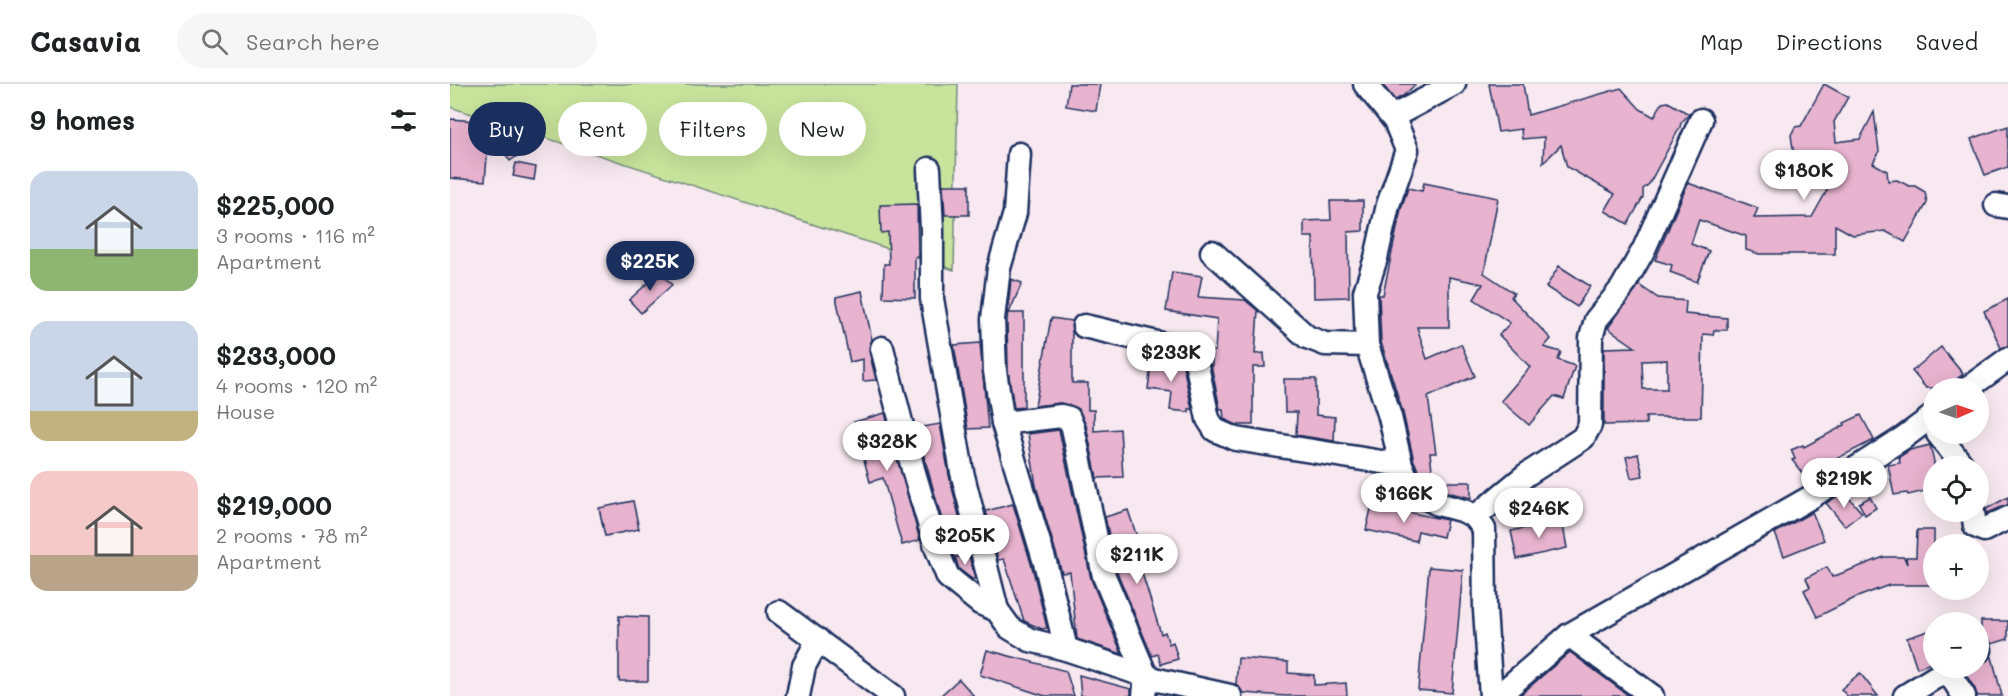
<!DOCTYPE html>
<html lang="en">
<head>
<meta charset="utf-8">
<style>
	body { margin:0; font-family:Mali,sans-serif; background:#f6f6f6; color:#202124; height:100vh; display:flex; flex-direction:column; font-size:22px; white-space:nowrap }
	* { box-sizing:border-box; margin:0 }
	p { font-size:20px; color:#757577 }
	.icon { flex:none; width:33px; height:33px; fill:none; stroke:currentColor; stroke-width:2; stroke-linecap:round; stroke-linejoin:round }
	.map { position:relative; flex:1; overflow:hidden }
	.drawer { display:flex; flex-direction:column; background:#fff; width:450px }
	.drawer>* { flex:none }
	.guide { position:absolute; left:18px; top:18px; width:570px; height:54px; display:flex; gap:12px }
	.needle { width:39px; rotate:88deg }
	.buttons { position:absolute; left:1473px; top:294px; display:grid; gap:12px }
	.buttons a { display:grid; place-items:center; width:66px; height:66px; border-radius:50%; background:#fff; box-shadow:0 6px 24px #0002; font-size:30px }
	.price { position:absolute; translate:-50% -51px; padding:0 14px; border-radius:21px; background:#fff; color:#222; font-size:20px; line-height:39px; filter:drop-shadow(0 2px 3px #0008) }
	.price::after { content:''; position:absolute; left:50%; top:36px; width:18px; height:14px; margin-left:-9px; background:inherit; clip-path:polygon(0 0,100% 0,50% 100%) }
	.price.on { background:#1b2f5e; color:#fff }
	ul { padding:0; list-style:none }
	li { display:flex; align-items:center; gap:18px; height:150px; padding:0 30px }
	li span { display:grid; place-items:center; flex:none; width:168px; height:120px; border-radius:18px; color:#555 }
	li>.icon { margin-inline-start:auto }
	span .icon { width:72px; height:72px; fill:#fffc; stroke-width:1 }
	li b { font-size:26px }
	h2 { display:flex; justify-content:space-between; align-items:center; height:72px; padding:0 30px; font-size:26px }
	.chip { padding:0 21px; border-radius:27px; background:#fff; box-shadow:0 6px 24px #0002; font-size:21px; line-height:54px }
	.chip.on { background:#1b2f5e; color:#fff }
	header { display:flex; align-items:center; gap:36px; box-sizing:border-box; height:84px; padding:0 30px; background:#fff; border-bottom:2px solid #e0e0e0 }
	header strong { font-size:28px }
	nav { display:flex; gap:33px; margin-inline-start:auto; font-size:21px }
	.search { width:420px; height:54px; background:#f6f6f6; display:flex; align-items:center; gap:15px; box-sizing:border-box; padding:0 21px; border-radius:33px; color:#757577; font-size:22px }
	main { display:flex; flex:1; min-height:0 }
	.map>svg:first-child { display:block }
</style>
</head>
<body>
<header>
<strong>Casavia</strong>
<div class="search"><svg class="icon" aria-label="search" viewBox="0 0 24 24"><circle cx="10" cy="10" r="6"/><path d="M15 15l6 6"/></svg>Search here</div>
<nav><a>Map</a><a>Directions</a><a>Saved</a></nav>
</header>
<main>
<section class="drawer">
<h2>9 homes<svg class="icon" aria-label="filters" viewBox="0 0 24 24"><path d="M4 7h16M4 17h16"/><circle cx="9" cy="7" r="2"/><circle cx="15" cy="17" r="2"/></svg></h2>
<ul>
<li><span style="background:linear-gradient(#c9d6e8 65%,#8fb573 0)"><svg class="icon" aria-label="home" viewBox="0 0 24 24"><path d="M3 11l9-7 9 7M6 9v11h12V9"/></svg></span><div><b>$225,000</b><p>3 rooms · 116 m²</p><p>Apartment</p></div></li>
<li><span style="background:linear-gradient(#c9d6e8 75%,#c2b280 0)"><svg class="icon" aria-label="home" viewBox="0 0 24 24"><path d="M3 11l9-7 9 7M6 9v11h12V9"/></svg></span><div><b>$233,000</b><p>4 rooms · 120 m²</p><p>House</p></div></li>
<li><span style="background:linear-gradient(#f6c9c9 70%,#b9a48a 0)"><svg class="icon" aria-label="home" viewBox="0 0 24 24"><path d="M3 11l9-7 9 7M6 9v11h12V9"/></svg></span><div><b>$219,000</b><p>2 rooms · 78 m²</p><p>Apartment</p></div></li>
</ul>
</section>
<div class="map">
<svg width="1558" height="612" viewBox="0 0 1558 612">
	<rect width="100%" height="100%" fill="#f8e8f0"/>
	<filter id="ink" filterUnits="userSpaceOnUse"><feTurbulence type="fractalNoise" baseFrequency=".0167" numOctaves="2"/><feDisplacementMap in="SourceGraphic" scale="12" xChannelSelector="R" yChannelSelector="G"/><feConvolveMatrix kernelMatrix="1 2 1 2 8 2 1 2 1" color-interpolation-filters="sRGB"/></filter>
	<g filter="url(#ink)">
		<path fill="#c8e49c" stroke="#728a7d" stroke-width="1.5" d="M0,0h508l-4,186 -504,-163z"/>
		<g fill="#e7b3ce" stroke="#1b2f5e" stroke-width="1.5" fill-rule="evenodd">
			<path d="M619,0h31l-4,27 -30,-5z"/>
			<path d="M932,0h34l-13,12 -8,4z"/>
			<path d="M1039,0h34l5,31 93,-27 19,21 14,8 8,-14 6,-1 21,12 -8,9 -1,4 -31,57 -6,5v8l-15,27 -23,-13 10,-17 -48,-27 -6,-22 -18,18 1,-26 -22,2 -1,-10 -23,3z"/>
			<path d="M1374,0l24,13 -14,25 2,20 24,-3 14,-27 5,39 -6,12 14,8 1,10 9,-1 12,6h6l10,6 2,11 -22,39 -20,-11 -32,4 -18,-10v29h-76l-13,-4v-14l-47,-16 -8,24 18,7 -12,31 -27,-10 2,-7 -17,-5 33,-77 70,25 -4,10 58,-1 29,-52 -23,-13 -24,3 -3,-20 4,-8 6,-1z"/>
			<path d="M0,35l40,3 -5,59 -35,-3z"/>
			<path d="M1558,42v41l-23,8 -14,-36z"/>
			<path d="M61,50l13,17 -14,10 -12,-18z"/>
			<path d="M66,79l20,4 -2,13 -21,-4z"/>
			<path d="M974,99l74,15 -14,75 30,20 -3,4 40,42 -7,8 17,5 -3,8 17,6 -11,33 -10,-3 -25,29 -28,-24 29,-34 -31,-32 11,-12 -36,-24 9,-15 -34,-7v50h-32l10,32 34,-15 14,32 -47,21 8,56h-6l3,24 -11,1 -8,-17 -11,-48 -22,-71 -2,-47h4l18,-86 7,-21 14,3z"/>
			<path d="M493,101h26v30h-24z"/>
			<path d="M880,117h33v30l-15,1 1,65 -35,1 -1,-61h-9v-16l27,-1z"/>
			<path d="M467,120l1,53h-3v41l-32,-1 1,-33h5l-1,-32 -7,1 -1,-28z"/>
			<path d="M1109,182l31,20 -13,21 -31,-20z"/>
			<path d="M210,188l12,13 -31,28 -12,-13z"/>
			<path d="M722,188l30,4 -4,21 47,3 13,11 -3,43 9,-1 1,14h-12v58h-16l-13,-6 -1,-10h-3l-9,-44h1v-14h3l2,-32 -51,-8z"/>
			<path d="M561,195l11,4 -13,30h15v94l-10,1 -6,-38 -1,-50z"/>
			<path d="M1189,201l19,13 28,3 -1,13 42,4v12h-13l-1,5 -10,-1 -2,83h-55v7l-42,1v-77l31,-1 -27,-19zM1217,276v29h-24l-1,-28z"/>
			<path d="M412,207l10,49 -3,11 7,29 -13,1v-22l-13,3 -14,-65z"/>
			<path d="M1558,215v47l-7,2 -17,-37z"/>
			<path d="M601,234l21,3v62h16v27h6v21l26,-2 3,48 -26,1 -11,-53 -9,-17 -17,-5 -25,3z"/>
			<path d="M530,259l8,85 -20,1 -14,-84z"/>
			<path d="M1491,263l22,27 -18,14h-19l-14,-17z"/>
			<path d="M702,273l17,3 14,5 9,44h-3v3l-19,-2 2,-18 -24,-3z"/>
			<path d="M834,295h32v36l19,2 -1,24 -38,-6 1,-23h-12z"/>
			<path d="M435,329l35,127 -18,5 -19,-67 -13,4 -16,-60z"/>
			<path d="M1411,331l13,25 -60,30 3,7 -8,5 -17,-22 3,-1 -4,-9 12,-5 1,2 41,-22 -1,-2z"/>
			<path d="M490,340l9,51 12,49 -17,3 -28,-99z"/>
			<path d="M609,346l32,149 31,75 -45,-15 -7,-67 -8,1 -26,-87 -8,-52z"/>
			<path d="M1480,361l4,17v27l-26,6 -1,-2 -13,2 -6,-30 12,-2 -1,-6 11,-7z"/>
			<path d="M1188,370l5,22 -12,2 -5,-21z"/>
			<path d="M976,398h45v16l-28,-7z"/>
			<path d="M1394,408l18,21 -17,13 -19,-23z"/>
			<path d="M1420,413l6,11 -11,7 -6,-12z"/>
			<path d="M1558,413v8l-21,8 -1,-4z"/>
			<path d="M183,417l6,28 -34,7 -6,-28z"/>
			<path d="M563,420l20,66 14,58 -5,1 -18,-8 -20,-62 -6,1 -12,-49z"/>
			<path d="M922,421l75,15 -4,17 -25,-6 -2,10 -50,-11z"/>
			<path d="M678,426l10,30 -6,1 29,93 4,-2 4,12 4,-2 5,17 -17,5 -3,-10 -6,2 -35,-84 -12,-55z"/>
			<path d="M1362,428l12,28 -40,16 -9,-23z"/>
			<path d="M1112,436l5,28 -50,11 -6,-28z"/>
			<path d="M1467,446h17v55h-45l-34,13 -38,19 -13,-27 6,-3 -4,-9 21,-11 5,10 52,-20h20l3,7 -1,-7h10z"/>
			<path d="M519,472l6,23h-3l-13,-10 -4,-12z"/>
			<path d="M979,483l34,3 -11,123 -34,-3z"/>
			<path d="M169,532l29,1v64h-29z"/>
			<path d="M1531,537h27v18l-16,5 -4,-5 -7,-2z"/>
			<path d="M1484,545v33l-17,6 -10,-30z"/>
			<path d="M537,566l79,21 8,25h-29l-65,-21z"/>
			<path d="M1120,568l59,44h-110z"/>
			<path d="M1542,573l10,39h-25l-2,-7 -12,-19v-2h15v-4z"/>
			<path d="M788,574l50,4v11l26,2v10l32,-2 1,13h-61l-43,-3 -7,-9z"/>
			<path d="M1410,589l18,23h-31l-6,-7z"/>
			<path d="M629,591l52,14v7h-50z"/>
			<path d="M509,595l15,17h-34z"/>
		</g>
		<g fill="none" stroke-linecap="round" stroke-linejoin="round">
			<defs>
				<g id="minor">
					<path d="M915,0l30,37 12,29 -19,55 -12,53 -11,34 2,53 23,72 11,48 11,25 26,14 26,7 11,6 9,12 1,81 6,86"/>
					<path d="M942,33l62,-33"/>
					<path d="M569,70l-4,59 -16,55 -6,51 2,52 8,52 43,143 20,83"/>
					<path d="M479,85l3,61v69l30,173 35,138"/>
					<path d="M1546,121l12,2"/>
					<path d="M762,168l95,85 18,7 42,1"/>
					<path d="M634,242l99,23 12,7 13,63 7,11 21,9 165,26"/>
					<path d="M432,264l31,121 23,78 12,30 32,26 17,7 13,18 20,12 36,9 92,31 72,16"/>
					<path d="M1518,304l40,-29"/>
					<path d="M553,339l58,-7 8,2 4,10 31,148 42,100 -2,20"/>
					<path d="M1488,350l25,32"/>
					<path d="M1523,428l2,14 9,4 24,-12"/>
					<path d="M1025,433l51,-42 57,-37 7,-13 1,-87 5,-18 26,-32 22,-39 57,-129"/>
					<path d="M329,528l114,84"/>
					<path d="M1119,551l83,61"/>
					<path d="M1528,567l2,-1"/>
					<path d="M1496,585l18,27"/>
					<path d="M348,612l6,-30 14,-26"/>
					<path d="M1048,612l71,-61 242,-138 92,-59 31,-23"/>
					<path d="M1455,612l45,-28"/>
				</g>
			</defs>
			<use href="#minor" stroke="#1b2f5e" stroke-width="27"/>
			<use href="#minor" stroke="#fff" stroke-width="22"/>
		</g>
	</g>
</svg>
<div class="buttons">
<a><svg class="needle" viewBox="-14 -14 28 28"><path d="M0-13l5 13h-10z" fill="#e53935"/><path d="M0 13l5-13h-10z" fill="#757577"/></svg></a>
<a><svg class="icon" aria-label="locate" viewBox="0 0 24 24"><circle cx="12" cy="12" r="6"/><path d="M12 2v4M12 18v4M2 12h4M18 12h4"/></svg></a>
<a>+</a>
<a>−</a>
</div>
<b class="price" style="left:1354px;top:117px">$180K</b>
<b class="price on" style="left:200px;top:208px">$225K</b>
<b class="price" style="left:721px;top:299px">$233K</b>
<b class="price" style="left:437px;top:388px">$328K</b>
<b class="price" style="left:1394px;top:425px">$219K</b>
<b class="price" style="left:954px;top:440px">$166K</b>
<b class="price" style="left:1089px;top:455px">$246K</b>
<b class="price" style="left:515px;top:482px">$205K</b>
<b class="price" style="left:687px;top:501px">$211K</b>
<div class="guide">
<a class="chip on">Buy</a>
<a class="chip">Rent</a>
<a class="chip">Filters</a>
<a class="chip">New</a>
</div>
</div>
</main>
</body>
</html>
